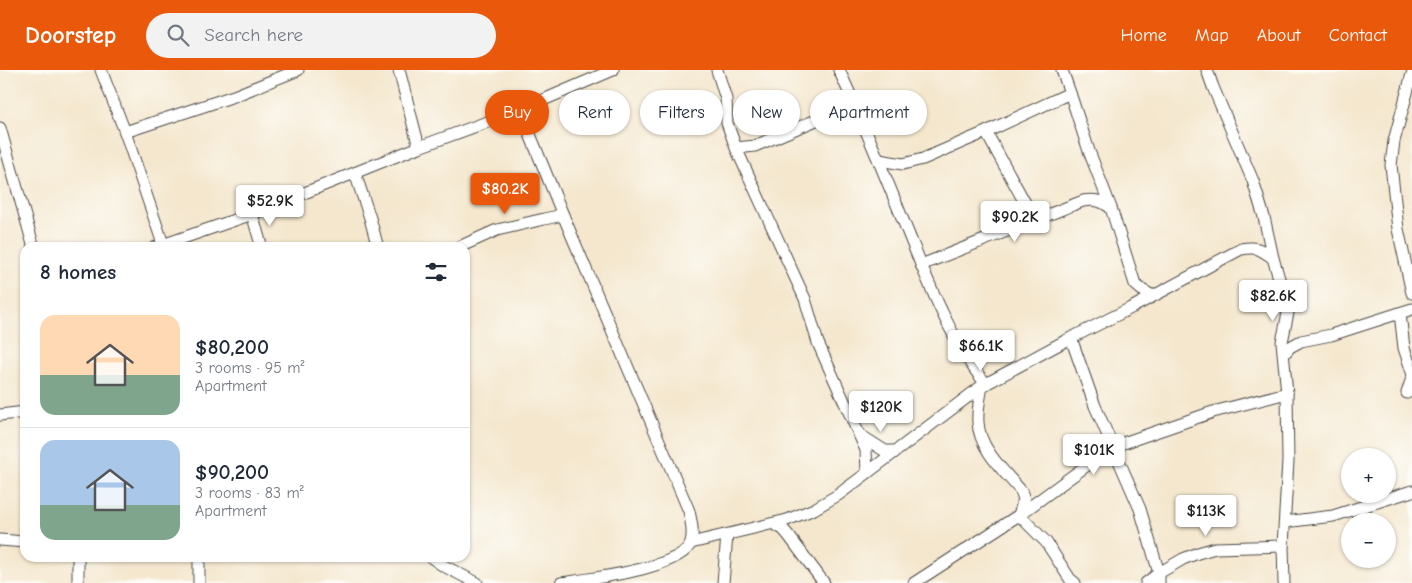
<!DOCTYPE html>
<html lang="en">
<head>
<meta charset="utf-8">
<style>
	body { margin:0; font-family:"Comic Neue",sans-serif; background:#f2f2f3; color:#1f2937; height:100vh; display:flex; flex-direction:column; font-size:19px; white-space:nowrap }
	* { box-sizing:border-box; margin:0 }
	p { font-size:16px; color:#747a83 }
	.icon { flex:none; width:28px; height:28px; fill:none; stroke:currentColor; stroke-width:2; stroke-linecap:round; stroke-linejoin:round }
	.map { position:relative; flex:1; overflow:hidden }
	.drawer { position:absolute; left:20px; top:172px; width:450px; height:320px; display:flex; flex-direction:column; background:#fff; border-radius:15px; box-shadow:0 1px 4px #0004 }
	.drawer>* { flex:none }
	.banner { position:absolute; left:485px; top:20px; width:475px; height:45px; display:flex; gap:10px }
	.buttons { position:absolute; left:1341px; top:378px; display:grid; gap:10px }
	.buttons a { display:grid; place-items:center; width:55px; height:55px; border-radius:50%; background:#fff; box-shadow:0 1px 4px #0004; font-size:25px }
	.price { position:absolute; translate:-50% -42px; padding:0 11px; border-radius:5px; background:#fff; color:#222; font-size:16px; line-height:32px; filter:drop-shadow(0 1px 2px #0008) }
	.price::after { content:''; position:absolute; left:50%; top:30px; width:15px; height:11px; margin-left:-8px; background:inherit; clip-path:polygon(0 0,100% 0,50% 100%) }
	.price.current { background:#ea580c; color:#fff }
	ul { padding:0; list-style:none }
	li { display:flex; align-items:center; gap:15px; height:125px; padding:0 20px }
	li+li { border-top:1px solid #e0e1e3 }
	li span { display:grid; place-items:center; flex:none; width:140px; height:100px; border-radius:15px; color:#555 }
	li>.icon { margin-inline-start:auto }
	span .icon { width:60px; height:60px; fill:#fffc; stroke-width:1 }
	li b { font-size:21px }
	h2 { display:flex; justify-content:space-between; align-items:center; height:60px; padding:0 20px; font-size:21px }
	.pill { padding:0 18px; border-radius:22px; background:#fff; box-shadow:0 1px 4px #0004; font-size:18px; line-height:45px }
	.pill.current { background:#ea580c; color:#fff }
	header { display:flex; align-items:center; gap:30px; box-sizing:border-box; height:70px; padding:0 25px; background:#ea580c; color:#fff }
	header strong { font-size:24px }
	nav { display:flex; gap:28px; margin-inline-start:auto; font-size:18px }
	.search { width:350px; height:45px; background:#f2f2f3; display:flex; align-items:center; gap:12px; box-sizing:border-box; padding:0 18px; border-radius:28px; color:#747a83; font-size:19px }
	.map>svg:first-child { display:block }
</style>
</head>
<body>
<header>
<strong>Doorstep</strong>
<div class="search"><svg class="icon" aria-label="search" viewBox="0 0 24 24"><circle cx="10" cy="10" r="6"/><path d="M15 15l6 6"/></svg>Search here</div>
<nav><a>Home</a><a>Map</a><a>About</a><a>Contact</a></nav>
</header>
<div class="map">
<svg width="1412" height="513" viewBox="0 0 1412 513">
	<rect width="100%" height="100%" fill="#fdfcf7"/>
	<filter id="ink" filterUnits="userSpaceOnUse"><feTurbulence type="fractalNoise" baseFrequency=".02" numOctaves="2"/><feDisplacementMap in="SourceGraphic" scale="10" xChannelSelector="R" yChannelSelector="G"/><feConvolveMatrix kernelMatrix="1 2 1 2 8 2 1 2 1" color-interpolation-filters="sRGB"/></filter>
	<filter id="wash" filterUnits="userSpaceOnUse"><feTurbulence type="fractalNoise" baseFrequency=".0096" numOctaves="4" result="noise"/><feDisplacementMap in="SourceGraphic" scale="20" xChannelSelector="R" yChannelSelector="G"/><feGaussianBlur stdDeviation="1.12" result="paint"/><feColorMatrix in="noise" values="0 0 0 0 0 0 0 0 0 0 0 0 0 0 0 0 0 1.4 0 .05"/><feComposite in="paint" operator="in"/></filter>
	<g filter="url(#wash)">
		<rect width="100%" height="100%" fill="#f4e7ce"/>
	</g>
	<g filter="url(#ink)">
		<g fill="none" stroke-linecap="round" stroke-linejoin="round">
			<defs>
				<g id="minor">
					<path d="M101,0l24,62 38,112"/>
					<path d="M399,0l20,77"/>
					<path d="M717,0l9,29 1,24 9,25 69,151 13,44 48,107 1,23"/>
					<path d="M839,0c25,54 48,110 70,165 20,49 43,108 77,149"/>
					<path d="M1062,0l8,23 19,58 22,57 24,76 7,6 11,6"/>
					<path d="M1207,0l6,17 40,94 11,36 9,41 13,44 2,11 -6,29 5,51 1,68 -5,85 1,37"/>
					<path d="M1412,4l-18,67 -3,24 7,64 14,64"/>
					<path d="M520,40l43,105 126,296c2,10 5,21 2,31 -8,27 -104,37 -130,41"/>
					<path d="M0,58l34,120"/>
					<path d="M125,62l109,-36 64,-26"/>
					<path d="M986,62l49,89"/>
					<path d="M736,78l19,-2 99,-42"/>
					<path d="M879,90l24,4 20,-5 63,-27 84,-39"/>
					<path d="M355,103l15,45 8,30"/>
					<path d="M252,144l10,34"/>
					<path d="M154,178l98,-34 167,-67 101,-37 93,-40"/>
					<path d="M457,178l40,-18 47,-11 19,-4"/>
					<path d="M921,195l162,-64c12,-2 19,0 28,7"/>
					<path d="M1400,243l4,35 8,24"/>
					<path d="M1071,268l24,68 45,103 19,64v10"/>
					<path d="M1284,284l6,-7 11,-6 30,-6 81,-26"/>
					<path d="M982,316c-2,12 -5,24 -4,36 1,27 27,50 43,69l3,8 -5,16 27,27 24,37 5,4"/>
					<path d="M1407,323l5,-15"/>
					<path d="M0,345l25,-3"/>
					<path d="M860,365l25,16h10"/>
					<path d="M1285,452l48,-6 79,-25"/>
					<path d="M774,454l9,5 6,7 35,47"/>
					<path d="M0,470l25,2"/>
					<path d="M691,473l96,-23 27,-11 24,-14 144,-109 83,-45 68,-34 108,-58c16,-3 19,0 32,9"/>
					<path d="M78,488v25"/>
					<path d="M199,488v25"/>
					<path d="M432,488l10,7 35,18"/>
					<path d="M723,513l4,-48"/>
					<path d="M914,513l105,-68 93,-68 101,-35 74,-19"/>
					<path d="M1146,513l13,-10 24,-14 15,-6 17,-5 68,-2"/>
				</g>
			</defs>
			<use href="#minor" stroke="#494743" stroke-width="13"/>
			<use href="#minor" stroke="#fff" stroke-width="11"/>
		</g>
	</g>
</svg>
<div class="buttons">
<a>+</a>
<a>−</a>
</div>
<b class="price current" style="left:505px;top:145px">$80.2K</b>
<b class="price" style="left:270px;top:157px">$52.9K</b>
<b class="price" style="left:1015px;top:173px">$90.2K</b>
<b class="price" style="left:1273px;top:252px">$82.6K</b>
<b class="price" style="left:981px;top:302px">$66.1K</b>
<b class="price" style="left:881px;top:363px">$120K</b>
<b class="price" style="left:1094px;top:406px">$101K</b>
<b class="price" style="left:1206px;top:467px">$113K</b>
<div class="banner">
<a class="pill current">Buy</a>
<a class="pill">Rent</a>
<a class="pill">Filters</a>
<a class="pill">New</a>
<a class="pill">Apartment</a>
</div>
<section class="drawer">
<h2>8 homes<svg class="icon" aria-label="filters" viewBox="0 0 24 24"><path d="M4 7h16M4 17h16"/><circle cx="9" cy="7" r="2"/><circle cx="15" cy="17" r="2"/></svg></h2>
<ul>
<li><span style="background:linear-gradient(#ffd9b3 60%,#7fa58c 0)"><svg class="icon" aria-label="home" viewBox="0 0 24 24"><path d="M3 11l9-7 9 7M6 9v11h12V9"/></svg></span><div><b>$80,200</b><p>3 rooms · 95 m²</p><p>Apartment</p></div></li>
<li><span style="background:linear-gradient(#a9c7e8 65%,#7fa58c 0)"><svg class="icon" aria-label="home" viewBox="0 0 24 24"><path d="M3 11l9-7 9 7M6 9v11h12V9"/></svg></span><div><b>$90,200</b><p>3 rooms · 83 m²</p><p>Apartment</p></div></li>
</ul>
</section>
</div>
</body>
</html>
